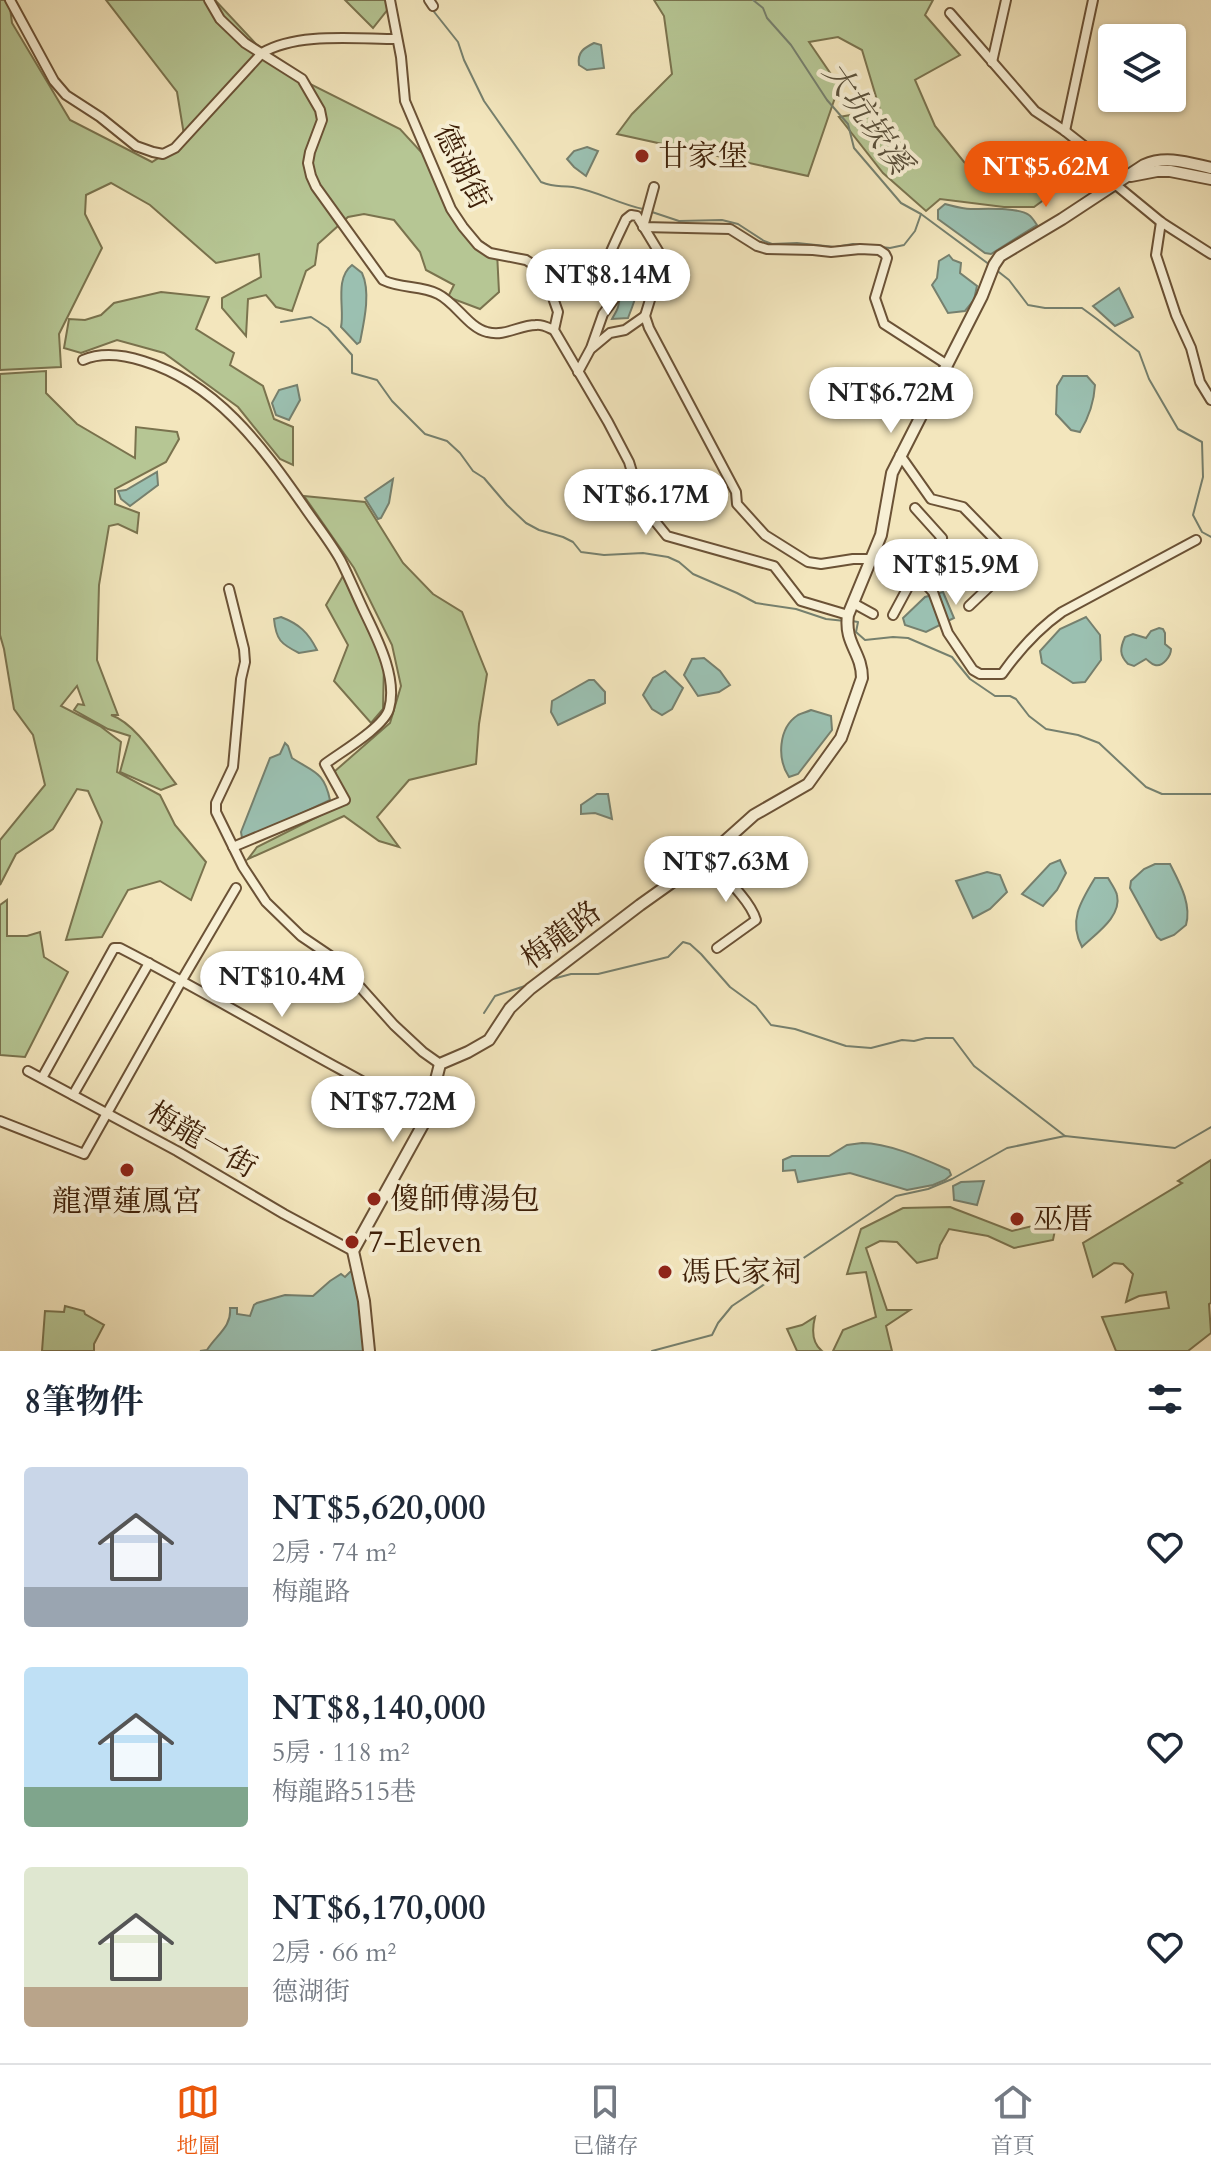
<!DOCTYPE html>
<html lang="zh-TW">
<head>
<meta charset="utf-8">
<style>
	body { margin:0; font-family:Cardo,"Noto Serif TC",serif; background:#f6f6f7; color:#1f2937; height:100vh; display:flex; flex-direction:column; font-size:30px; white-space:nowrap }
	* { box-sizing:border-box; margin:0 }
	p { font-size:26px; color:#747a83 }
	.icon { flex:none; width:44px; height:44px; fill:none; stroke:currentColor; stroke-width:2; stroke-linecap:round; stroke-linejoin:round }
	.map { position:relative; height:1351px; overflow:hidden }
	.panel { display:flex; flex-direction:column; background:#fff; flex:1 }
	.panel>* { flex:none }
	.buttons { position:absolute; left:1098px; top:24px; display:grid; gap:16px }
	.buttons a { display:grid; place-items:center; width:88px; height:88px; border-radius:8px; background:#fff; box-shadow:0 2px 6px #0004; font-size:40px }
	.price { position:absolute; translate:-50% -68px; padding:0 18px; border-radius:28px; background:#fff; color:#222; font-size:26px; line-height:52px; filter:drop-shadow(0 2px 4px #0008) }
	.price::after { content:''; position:absolute; left:50%; top:48px; width:24px; height:18px; margin-left:-12px; background:inherit; clip-path:polygon(0 0,100% 0,50% 100%) }
	.price.current { background:#ea580c; color:#fff }
	ul { padding:0; list-style:none }
	li { display:flex; align-items:center; gap:24px; height:200px; padding:0 24px }
	li span { display:grid; place-items:center; flex:none; width:224px; height:160px; border-radius:8px; color:#555 }
	li>.icon { margin-inline-start:auto }
	span .icon { width:96px; height:96px; fill:#fffc; stroke-width:1 }
	li b { font-size:34px }
	h2 { display:flex; justify-content:space-between; align-items:center; height:96px; padding:0 24px; font-size:34px }
	.menu { display:flex; justify-content:space-around; align-items:center; height:112px; border-top:2px solid #e0e1e3; background:#fff; font-size:22px; color:#747a83 }
	.menu a { display:grid; justify-items:center; gap:4px }
	.menu .current { color:#ea580c }
	.map>svg:first-child { display:block }
</style>
</head>
<body>
<div class="map">
<svg width="1211" height="1351" viewBox="0 0 1211 1351">
	<rect width="100%" height="100%" fill="#f3e6bd"/>
	<filter id="stains"><feTurbulence type="fractalNoise" baseFrequency=".0025" numOctaves="4"/><feColorMatrix values="0 0 0 0 .2 0 0 0 0 .09 0 0 0 0 .02 0 0 0 .5 -.17"/></filter>
	<radialGradient id="worn" r=".72"><stop offset=".6" stop-color="#630" stop-opacity="0"/><stop offset="1" stop-color="#630" stop-opacity=".3"/></radialGradient>
	<g fill="#b6c694" stroke="#7a734e" stroke-width="2">
		<path d="M0,0h9l3,23 58,97 82,42 33,-21 -8,-49 -71,-92h109l41,44 48,37 96,48 23,25 42,76 32,22 2,40 -19,17 -32,-12 6,-12 -28,-15 -6,-18 -26,-32 -30,-6 -16,3 -30,27 -3,21 -9,6 -14,40 -16,-4 -10,-12 -18,4 -2,37 -24,-28v-10l39,-21 -2,-23 -43,9 -66,-58 -39,-22 -25,12 -1,19 17,34 -43,86 2,33 -61,3z"/>
		<path d="M345,0h43l4,4 -19,24z"/>
		<path d="M654,0h279l-8,15 35,40 -45,25 20,46 29,36 11,8 39,4 27,13 27,-32 25,9 -59,43h-30l-64,-8 -14,12 -43,-38 -44,-56 41,-7 -18,-60 -24,-13 -29,5 30,44 -31,90 -191,-42 15,-20 40,-40 -8,-58z"/>
		<path d="M161,292l48,5 -13,32 38,24 -4,12 33,21 11,33 19,8v38l-13,-6 -42,-52 -74,-54 -47,-13 -36,13 -17,-5 5,-29 16,1 16,-5 13,-12z"/>
		<path d="M46,371v22l31,31 58,34 1,-31 41,5 2,7 -13,23 -51,27v15l24,9 -2,20 -19,-9 -9,2 -10,59 -2,75 21,55h-7c26,9 48,48 65,69l-15,6 -41,-18 10,-36 -22,-7 -34,-19 4,-6 6,1 -7,-19 -16,20 39,20 21,16 -4,30 43,23 15,30 31,37 -15,38 -31,-19 -32,9 -26,47 -36,3 36,-118 -14,-31 -11,-2 -24,40 -37,25 -16,31v-45l45,-55 -12,-50 -19,-26 -10,-60 -4,-14v-261z"/>
		<path d="M304,496l61,6 38,61 30,31 29,18 25,62 -8,50 -3,40 -67,16 -32,37 22,30 -20,-6 -35,-25 -96,43 9,-12 86,-43 -8,-33 55,-48 11,-37 -9,-41 -38,-77z"/>
		<path d="M343,576l41,88 -1,45 -12,14 -37,-42 14,-36 -22,-40z"/>
		<path d="M7,900v36h20l13,-4 4,25 24,15 -43,85 -25,-2v-150z"/>
		<path d="M1211,1160v143l-2,1 2,29 -23,18h-72l-14,-34 67,-9 -3,-16 -27,4 -13,6 7,-28 -10,-10 -9,-1 -21,14 -10,-34 99,-60 -4,-2z"/>
		<path d="M950,1207l62,24 45,-11 -4,20 -39,8 -26,-12 -39,-7 -9,16 -3,13 -20,5 -20,-21 -17,-1 -14,7 21,62h23l-24,16 6,25h-59l10,-21 33,-13 -10,-45 -19,2 14,-45 42,-21z"/>
		<path d="M65,1306l19,5 1,3 19,11 -10,19v7h-52l3,-40 19,1z"/>
		<path d="M815,1317c-3,12 -3,26 7,34h-25l-10,-22 15,-4z"/>
	</g>
	<g fill="#9bc0b1" stroke="#76806e" stroke-width="2">
		<path d="M594,43l7,2 3,23 -17,2 -8,-5c-2,-13 5,-17 15,-22z"/>
		<path d="M587,147l11,4 -12,25 -12,-9 -7,-8 7,-8z"/>
		<path d="M945,204c8,2 17,5 26,5 13,0 47,-2 58,6 3,2 6,7 8,10l-46,29 -6,-1 -47,-34v-9z"/>
		<path d="M628,253h11c5,24 -2,42 -11,65l-16,1c2,-4 5,-8 6,-12 7,-21 -11,-37 10,-54z"/>
		<path d="M949,255l4,5 8,3 -1,10 17,13 -3,14 -9,11 -17,2 -16,-28 5,-7 2,-17z"/>
		<path d="M352,265l10,8c9,19 2,49 -2,69l-3,2 -16,-17c4,-18 -7,-48 11,-62z"/>
		<path d="M1119,288l14,29 -18,9 -22,-20z"/>
		<path d="M1063,376h24l8,9c-1,18 -6,32 -15,47l-9,-2 -15,-16 1,-28z"/>
		<path d="M297,385l3,15 -11,20 -13,-5 -4,-12 7,-13z"/>
		<path d="M157,472l1,13 -28,21 -9,-7 -3,-8 8,-1z"/>
		<path d="M393,479l-4,24 -8,15 -3,1 -13,-21z"/>
		<path d="M943,592l11,26 -28,14 -21,-7 -2,-7 22,-21z"/>
		<path d="M281,617c18,7 27,15 36,33l-18,3c-18,-9 -23,-13 -25,-34z"/>
		<path d="M1086,617l14,18 1,25 -16,22 -12,1 -31,-20 -2,-12 20,-22z"/>
		<path d="M1159,628l4,1 2,4v11l6,5c0,7 -8,18 -16,16 -4,-1 -6,-4 -9,-6l-12,7 -6,-2c-9,-9 -8,-16 -3,-27l8,-3 13,4 5,-7z"/>
		<path d="M704,658l16,13 10,14 -11,7 -21,4 -14,-21 8,-16z"/>
		<path d="M665,671l18,17 -11,21 -10,6 -10,-6 -9,-14 10,-17z"/>
		<path d="M589,680h5l11,12v11l-47,22 -7,-13 1,-11z"/>
		<path d="M811,710l20,6 1,14 -34,44 -9,3c-12,-18 -11,-49 9,-62 4,-2 9,-3 13,-5z"/>
		<path d="M285,743l3,3 4,12c21,14 32,13 38,42l-85,40 -3,-2 -1,-6 29,-74 10,-4z"/>
		<path d="M597,794h11l4,25 -17,-6 -14,1v-9z"/>
		<path d="M1060,860l6,13 -9,17 -14,16 -21,-12 28,-30z"/>
		<path d="M1155,864h15c9,18 22,40 16,61l-12,10 -13,5 -4,-3 -27,-49 1,-7 13,-12z"/>
		<path d="M987,872l13,3 7,17 -17,17 -17,9 -17,-37z"/>
		<path d="M1095,878h13c3,5 8,12 9,17 5,22 -22,39 -35,52 -14,-26 -1,-46 13,-69z"/>
		<path d="M862,1143c27,0 62,16 87,27l2,5 -6,5 -12,5 -26,5 -57,-17 -52,9 -3,-12 -12,1v-11l9,-4h37l18,-11z"/>
		<path d="M984,1181l-7,24 -23,-5 -1,-14 8,-4z"/>
		<path d="M350,1272h2l4,10 8,69h-164l7,-1c9,-15 25,-23 23,-42h7v6l13,2 4,-11 3,-2 28,-8 28,1 17,-15 11,-7 4,3z"/>
	</g>
	<g fill="none" stroke-linecap="round" stroke-linejoin="round">
		<g stroke="#76806e" stroke-width="2">
			<path d="M753,0l10,8 4,10 24,27 36,55 21,24 6,24 47,55 20,11 69,51"/>
			<path d="M431,8l27,34 6,18 20,41 57,81c15,6 18,3 32,5 24,4 46,17 70,22"/>
			<path d="M649,211l30,10 43,-1 16,4 26,17 8,3 25,-1 38,4 18,-3 21,2"/>
			<path d="M881,247l9,1 14,-3 11,-14 6,-17"/>
			<path d="M995,269l14,11 19,25 17,3h37l15,11 42,33 10,27 29,50 24,13 1,35 -10,38 9,17 9,5"/>
			<path d="M281,322l30,-5 17,11 24,27v18l25,7 15,21 33,33 22,7 13,12 13,18 11,7 23,27 19,18 13,7 24,7 10,5 8,10 23,3 39,-2 25,4 11,5 14,12 44,19 19,10 40,6 30,10 19,2"/>
			<path d="M852,621l6,1 -2,10 9,8 28,-3 15,1 44,19 18,22 25,17h15l6,3 13,17 17,13 32,6 21,8 47,44 16,7h49"/>
			<path d="M549,980l22,-6h27l70,-17 15,-15 7,2 11,10 29,33 26,19 15,19 24,4 51,17 25,2 31,-8 12,1 12,-3h27l21,28 91,70"/>
			<path d="M484,1013l11,-17 33,-11"/>
			<path d="M652,1351l60,-16 6,-12 14,-17 164,-110 32,-7 24,-10 55,-31 58,-12 110,12 36,-21"/>
		</g>
		<defs>
			<g id="minor">
				<path d="M10,0l44,81 12,14 34,22 36,29 17,6 10,2 12,-6 87,-95c35,-21 94,-14 135,-14"/>
				<path d="M209,0l11,19 25,24 57,36 18,31 2,10 -12,32 -2,11 3,13 5,11 67,93c18,9 38,5 55,14 18,9 31,34 49,38 18,5 32,-7 49,-7 6,-1 13,3 18,5"/>
				<path d="M390,0l11,57 4,44 46,108 12,18 15,18 12,8 36,7 11,7 10,14 11,31 -4,18 54,92 21,40 13,43 25,31 107,30 27,35 47,14"/>
				<path d="M429,0l4,6"/>
				<path d="M950,13l85,98 30,20 60,47"/>
				<path d="M992,62l14,-62"/>
				<path d="M1065,131l28,-131"/>
				<path d="M1116,185l45,37 50,32"/>
				<path d="M654,187l-11,40 87,2 27,17 10,3 46,1 18,2 29,-3 19,1 6,4 2,4 -12,40 9,26 62,40"/>
				<path d="M1161,222l-5,33 20,60 15,33 9,34 11,18"/>
				<path d="M592,348l18,-15 15,-3 20,-14"/>
				<path d="M83,360c19,-8 41,-5 60,1 73,22 118,84 160,144 12,18 27,36 38,56 8,16 15,33 23,50 13,27 34,67 25,98 -5,18 -48,43 -64,55l20,36 -112,47"/>
				<path d="M578,372l13,-24 12,-34 12,-16c-3,-9 -10,-15 -11,-24 -1,-9 17,-44 22,-55l5,-4 6,1 23,38 1,10 -16,52 4,12 87,164 1,12 28,31 43,27 13,2 32,-5h19l28,10 22,11 11,12 15,41 25,37 7,4h22c17,-24 36,-45 60,-62l134,-72"/>
				<path d="M900,455l31,44 32,8 37,38 -26,26"/>
				<path d="M229,589l15,60 1,13 -4,17 -8,88 -17,36v9l27,55 23,35 35,34 34,23 59,66 29,27 17,12"/>
				<path d="M853,603l20,11"/>
				<path d="M969,606l40,-38 11,-2"/>
				<path d="M893,615l21,-39 28,-38 -27,-30"/>
				<path d="M706,858c15,16 44,41 50,62l-39,28"/>
				<path d="M28,1071l149,80 107,63 69,37"/>
				<path d="M42,1078l72,-130h6c64,33 126,69 189,104 39,22 79,42 117,67"/>
				<path d="M73,1095l76,-132"/>
				<path d="M0,1121l84,33 98,-174 54,-92"/>
			</g>
			<g id="tertiary">
				<path d="M1131,176l26,-5h13l41,8"/>
				<path d="M369,1351l-5,-50 -11,-50 73,-132 14,-55 28,-12 21,-12 21,-32 20,-19 110,-84 66,-47 48,-43 54,-31 33,-46 21,-60c0,-26 -18,-34 -14,-63l33,-80 11,-62 90,-177 12,-31 6,-9 62,-37 82,-54c22,-10 45,-2 67,3"/>
			</g>
		</defs>
		<use href="#minor" stroke="#6b5236" stroke-width="12"/>
		<use href="#tertiary" stroke="#6b5236" stroke-width="14"/>
		<use href="#minor" stroke="#f7efd4" stroke-width="8"/>
		<use href="#tertiary" stroke="#f7efd4" stroke-width="10"/>
	</g>
	<g fill="#8f2418" stroke="#f7efd4" stroke-width="3">
		<circle cx="642" cy="156" r="8"/>
		<circle cx="127" cy="1170" r="8"/>
		<circle cx="374" cy="1199" r="8"/>
		<circle cx="1017" cy="1219" r="8"/>
		<circle cx="352" cy="1242" r="8"/>
		<circle cx="665" cy="1272" r="8"/>
	</g>
	<g text-anchor="middle" dominant-baseline="central" stroke-width="8" stroke-linejoin="round" paint-order="stroke">
		<g font-size="30" fill="#3e2009" stroke="#f7efd4" text-anchor="start">
			<text x="658" y="156">甘家堡</text>
			<text x="390" y="1199">傻師傅湯包</text>
			<text x="127" y="1201" text-anchor="middle">龍潭蓮鳳宮</text>
			<text x="1033" y="1219">巫厝</text>
			<text x="368" y="1242">7-Eleven</text>
			<text x="681" y="1272">馮氏家祠</text>
		</g>
		<g font-size="30" fill="#3e2009" stroke="#f7efd4">
			<text transform="translate(462 167) rotate(64)">德湖街</text>
			<text transform="translate(561 935) rotate(-37)">梅龍路</text>
			<text transform="translate(202 1140) rotate(30)">梅龍一街</text>
		</g>
		<g font-size="32" font-style="italic" fill="#5a503b" stroke="#f7efd4">
			<text transform="translate(867 118) rotate(55)">大坑崁溪</text>
		</g>
	</g>
	<rect width="100%" height="100%" filter="url(#stains)"/>
	<rect width="100%" height="100%" fill="url(#worn)"/>
</svg>
<div class="buttons">
<a><svg class="icon" aria-label="layers" viewBox="0 0 24 24"><path d="M12 4l9 5-9 5-9-5zM3 14l9 5 9-5"/></svg></a>
</div>
<b class="price current" style="left:1046px;top:209px">NT$5.62M</b>
<b class="price" style="left:608px;top:317px">NT$8.14M</b>
<b class="price" style="left:891px;top:435px">NT$6.72M</b>
<b class="price" style="left:646px;top:537px">NT$6.17M</b>
<b class="price" style="left:956px;top:607px">NT$15.9M</b>
<b class="price" style="left:726px;top:904px">NT$7.63M</b>
<b class="price" style="left:282px;top:1019px">NT$10.4M</b>
<b class="price" style="left:393px;top:1144px">NT$7.72M</b>
</div>
<section class="panel">
<h2>8筆物件<svg class="icon" aria-label="filters" viewBox="0 0 24 24"><path d="M4 7h16M4 17h16"/><circle cx="9" cy="7" r="2"/><circle cx="15" cy="17" r="2"/></svg></h2>
<ul>
<li><span style="background:linear-gradient(#c9d6e8 75%,#9aa5b1 0)"><svg class="icon" aria-label="home" viewBox="0 0 24 24"><path d="M3 11l9-7 9 7M6 9v11h12V9"/></svg></span><div><b>NT$5,620,000</b><p>2房 · 74 m²</p><p>梅龍路</p></div><svg class="icon" aria-label="heart" viewBox="0 0 24 24"><path d="M12 20l-8-8c-3-5 5-10 8-4 3-6 11-1 8 4z"/></svg></li>
<li><span style="background:linear-gradient(#bfe0f5 75%,#7fa58c 0)"><svg class="icon" aria-label="home" viewBox="0 0 24 24"><path d="M3 11l9-7 9 7M6 9v11h12V9"/></svg></span><div><b>NT$8,140,000</b><p>5房 · 118 m²</p><p>梅龍路515巷</p></div><svg class="icon" aria-label="heart" viewBox="0 0 24 24"><path d="M12 20l-8-8c-3-5 5-10 8-4 3-6 11-1 8 4z"/></svg></li>
<li><span style="background:linear-gradient(#dfe7d0 75%,#b9a48a 0)"><svg class="icon" aria-label="home" viewBox="0 0 24 24"><path d="M3 11l9-7 9 7M6 9v11h12V9"/></svg></span><div><b>NT$6,170,000</b><p>2房 · 66 m²</p><p>德湖街</p></div><svg class="icon" aria-label="heart" viewBox="0 0 24 24"><path d="M12 20l-8-8c-3-5 5-10 8-4 3-6 11-1 8 4z"/></svg></li>
</ul>
</section>
<nav class="menu">
<a class="current"><svg class="icon" aria-label="map" viewBox="0 0 24 24"><path d="M3 6l6-2 6 2 6-2v14l-6 2-6-2-6 2zM9 4v14M15 6v14"/></svg>地圖</a>
<a><svg class="icon" aria-label="saved" viewBox="0 0 24 24"><path d="M7 4h10v16l-5-4-5 4z"/></svg>已儲存</a>
<a><svg class="icon" aria-label="home" viewBox="0 0 24 24"><path d="M3 11l9-7 9 7M6 9v11h12V9"/></svg>首頁</a>
</nav>
</body>
</html>
